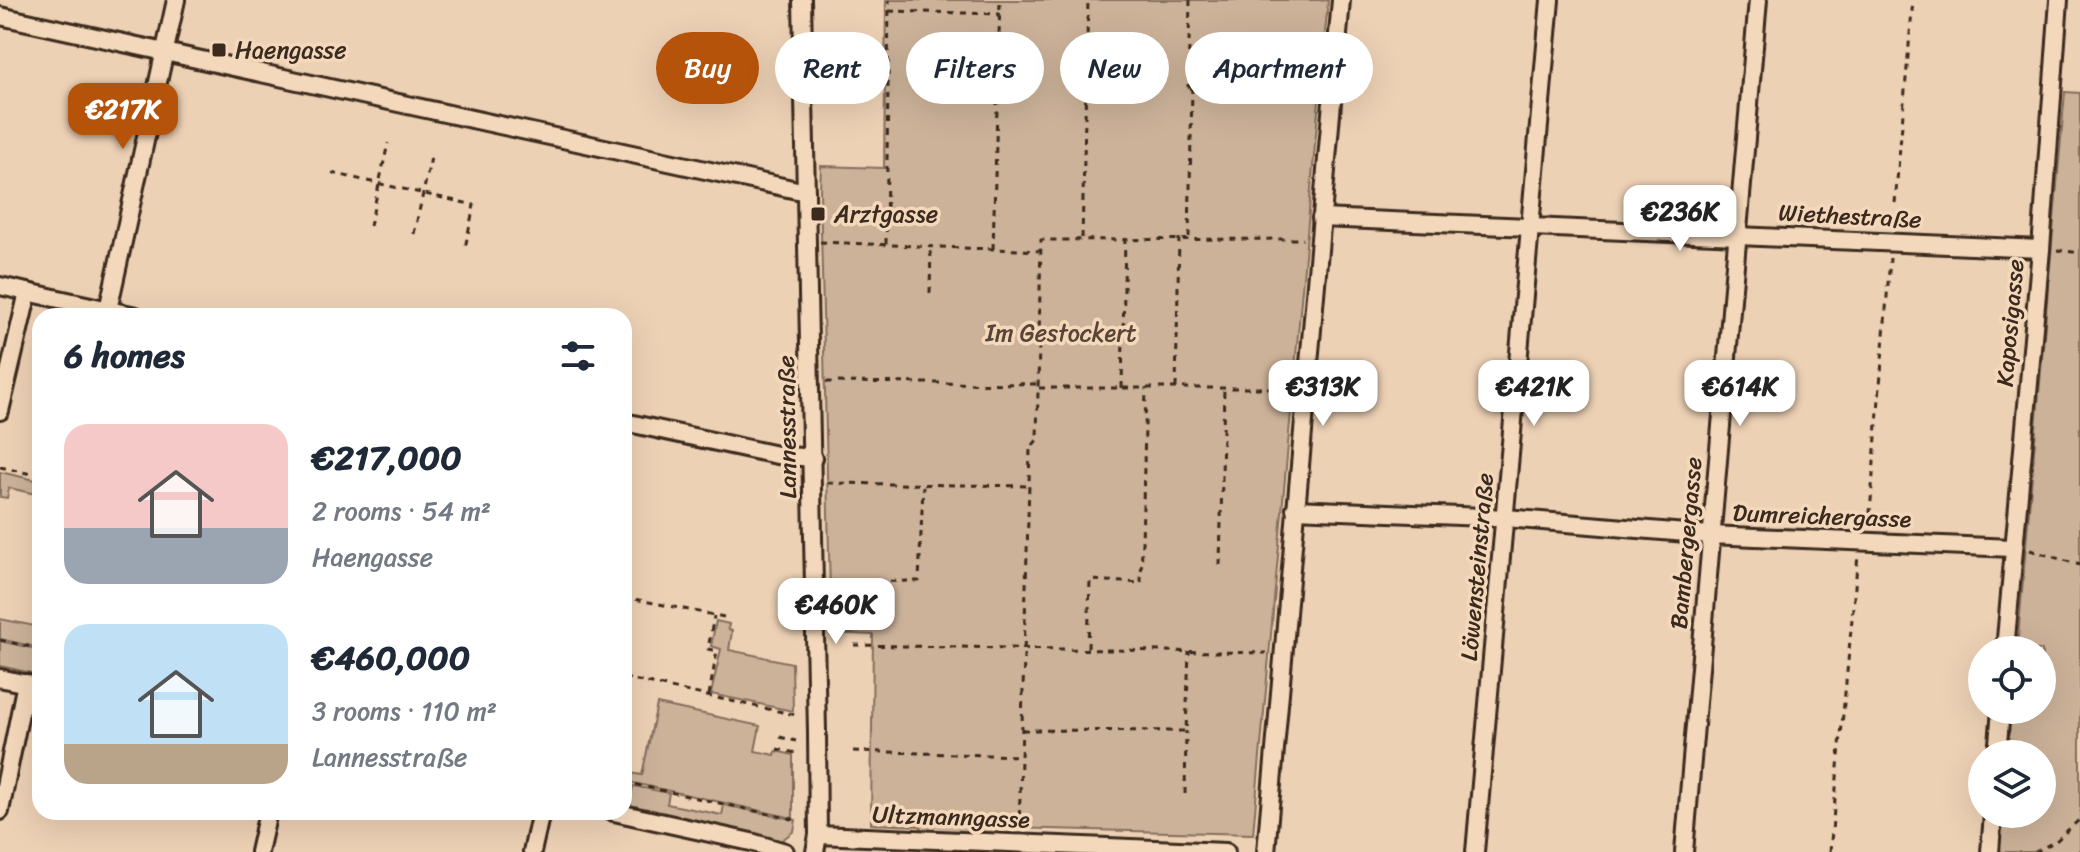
<!DOCTYPE html>
<html lang="en">
<head>
<meta charset="utf-8">
<style>
	body { margin:0; font-family:Sriracha,sans-serif; background:#f2f2f3; color:#1f2937; height:100vh; display:flex; flex-direction:column; font-size:30px; white-space:nowrap }
	* { box-sizing:border-box; margin:0 }
	p { font-size:26px; color:#747a83 }
	.icon { flex:none; width:44px; height:44px; fill:none; stroke:currentColor; stroke-width:2; stroke-linecap:round; stroke-linejoin:round }
	.map { position:relative; flex:1; overflow:hidden }
	.details { position:absolute; left:32px; top:308px; width:600px; height:512px; display:flex; flex-direction:column; background:#fff; border-radius:24px; box-shadow:0 8px 32px #0002 }
	.details>* { flex:none }
	.banner { position:absolute; left:656px; top:32px; width:760px; height:72px; display:flex; gap:16px }
	.fabs { position:absolute; left:1968px; top:636px; display:grid; gap:16px }
	.fabs a { display:grid; place-items:center; width:88px; height:88px; border-radius:50%; background:#fff; box-shadow:0 8px 32px #0002; font-size:40px }
	.price { position:absolute; translate:-50% -68px; padding:0 18px; border-radius:16px; background:#fff; color:#222; font-size:26px; line-height:52px; filter:drop-shadow(0 2px 4px #0008) }
	.price::after { content:''; position:absolute; left:50%; top:48px; width:24px; height:18px; margin-left:-12px; background:inherit; clip-path:polygon(0 0,100% 0,50% 100%) }
	.price.on { background:#b45309; color:#fff }
	ul { padding:0; list-style:none }
	li { display:flex; align-items:center; gap:24px; height:200px; padding:0 32px }
	li span { display:grid; place-items:center; flex:none; width:224px; height:160px; border-radius:24px; color:#555 }
	li>.icon { margin-inline-start:auto }
	span .icon { width:96px; height:96px; fill:#fffc; stroke-width:1 }
	li b { font-size:34px }
	h2 { display:flex; justify-content:space-between; align-items:center; height:96px; padding:0 32px; font-size:34px }
	.chip { padding:0 28px; border-radius:36px; background:#fff; box-shadow:0 8px 32px #0002; font-size:28px; line-height:72px }
	.chip.on { background:#b45309; color:#fff }
	.map>svg:first-child { display:block }
</style>
</head>
<body>
<div class="map">
<svg width="2080" height="852" viewBox="0 0 2080 852">
	<rect width="100%" height="100%" fill="#edd1b5"/>
	<filter id="ink" filterUnits="userSpaceOnUse"><feTurbulence type="fractalNoise" baseFrequency=".0125" numOctaves="2"/><feDisplacementMap in="SourceGraphic" scale="16" xChannelSelector="R" yChannelSelector="G"/><feConvolveMatrix kernelMatrix="1 2 1 2 8 2 1 2 1" color-interpolation-filters="sRGB"/></filter>
	<g filter="url(#ink)">
		<g fill="#ccb299" stroke="#846e5c" stroke-width="2">
			<path d="M886,0h442l-75,834 -251,-6 -2,24h-81l2,-26 -50,-2 2,-189 -42,-2 -11,-442 1,-25 63,2z"/>
			<path d="M2065,92l15,1v759h-83l4,-38h41v-60h-35l4,-44h31v-60h-25z"/>
			<path d="M0,472l40,9v14l-31,-7 -2,10 -7,-1z"/>
			<path d="M0,619l40,8v21l-40,-9z"/>
			<path d="M716,621l13,3 -1,5 4,2 -3,19 63,13 1,48 -82,-17 10,-45 -10,-3z"/>
			<path d="M0,641l40,9v25l-40,-9z"/>
			<path d="M657,704l103,22 -5,25 20,4 1,-4 17,4v63l-169,-37v-9l18,3z"/>
			<path d="M633,786l36,7 -2,11 55,11 2,-10 72,15 -2,11 -16,12 -154,-34v-19l7,2v4z"/>
		</g>
		<g fill="none" stroke-linecap="round" stroke-linejoin="round">
			<defs>
				<g id="street">
					<path d="M802,0l15,732 1,103 -3,17"/>
					<path d="M0,16l806,176"/>
					<path d="M1321,218l720,31"/>
					<path d="M0,286l136,30"/>
					<path d="M108,310l68,-310"/>
					<path d="M0,411l28,-119"/>
					<path d="M624,422l153,33 36,3"/>
					<path d="M1295,509l211,9 204,17 302,13"/>
					<path d="M2005,650l36,-401 18,-249"/>
					<path d="M0,678l40,9"/>
					<path d="M1997,754l4,-44"/>
					<path d="M0,811l26,-128"/>
					<path d="M614,812l137,30 34,10"/>
					<path d="M818,835l408,17"/>
					<path d="M259,852l9,-40"/>
					<path d="M532,852l9,-40"/>
					<path d="M1266,852l75,-852"/>
					<path d="M1475,852l75,-852"/>
					<path d="M1684,852l74,-852"/>
					<path d="M1990,852l3,-38"/>
				</g>
			</defs>
			<use href="#street" stroke="#3b2a1e" stroke-width="22"/>
			<g stroke="#3b2a1e" stroke-width="3" stroke-dasharray="6 6" stroke-linecap="butt">
				<path d="M1190,0l-2,86 4,2"/>
				<path d="M889,11l111,3"/>
				<path d="M332,173l142,32 -9,43"/>
				<path d="M1895,203l18,-203"/>
				<path d="M370,226l18,-83"/>
				<path d="M414,234l18,-81"/>
				<path d="M1189,237l3,-149 104,2"/>
				<path d="M1082,238l6,-238"/>
				<path d="M820,242l220,9"/>
				<path d="M886,244l3,-244"/>
				<path d="M993,249l7,-249"/>
				<path d="M2057,250l23,3"/>
				<path d="M930,293l1,-47"/>
				<path d="M826,382l213,2"/>
				<path d="M1039,388h252"/>
				<path d="M1122,388l3,-150"/>
				<path d="M1176,388l3,-151"/>
				<path d="M0,467l40,9"/>
				<path d="M828,483l201,3"/>
				<path d="M1869,526l21,-268"/>
				<path d="M2030,550l50,15"/>
				<path d="M1220,565l4,-177"/>
				<path d="M830,582l89,-1 4,-95"/>
				<path d="M624,597l105,21"/>
				<path d="M0,640l40,9"/>
				<path d="M854,645l412,8"/>
				<path d="M1088,648l2,-68 51,3 5,-195"/>
				<path d="M624,678l172,37"/>
				<path d="M709,695l8,-44 -9,-2 6,-33"/>
				<path d="M1022,730l164,1 3,-80"/>
				<path d="M780,737l16,4"/>
				<path d="M777,749l19,4"/>
				<path d="M853,751l168,5"/>
				<path d="M624,782l172,38"/>
				<path d="M1185,794l1,-63"/>
				<path d="M1019,828l11,-379 7,-9 4,-200 262,-1"/>
				<path d="M1830,852l28,-297"/>
				<path d="M2035,852l21,-11 24,-22"/>
			</g>
			<use href="#street" stroke="#f4d8bb" stroke-width="16"/>
		</g>
	</g>
	<g fill="#3b2a1e" stroke="#f4d8bb" stroke-width="3">
		<rect x="211" y="42" width="16" height="16" rx="4"/>
		<rect x="810" y="206" width="16" height="16" rx="4"/>
	</g>
	<g text-anchor="middle" dominant-baseline="central" stroke-width="7" stroke-linejoin="round" paint-order="stroke">
		<g font-size="24" fill="#3b2a1e" stroke="#f4d8bb" text-anchor="start">
			<text x="235" y="50">Haengasse</text>
			<text x="834" y="214">Arztgasse</text>
		</g>
		<g font-size="24" fill="#3b2a1e" stroke="#f4d8bb">
			<text transform="translate(1850 216) rotate(3)">Wiethestraße</text>
			<text transform="translate(2010 323) rotate(-85)">Kaposigasse</text>
			<text transform="translate(787 427) rotate(-91)">Lannesstraße</text>
			<text transform="translate(1822 516) rotate(2)">Dumreichergasse</text>
			<text transform="translate(1686 543) rotate(-85)">Bambergergasse</text>
			<text transform="translate(1477 567) rotate(-85)">Löwensteinstraße</text>
			<text transform="translate(951 817) rotate(2)">Ultzmanngasse</text>
		</g>
		<g font-size="24" fill="#584537" stroke="#f4d8bb">
			<text x="1061" y="333">Im Gestockert</text>
		</g>
	</g>
</svg>
<div class="fabs">
<a><svg class="icon" aria-label="locate" viewBox="0 0 24 24"><circle cx="12" cy="12" r="6"/><path d="M12 2v4M12 18v4M2 12h4M18 12h4"/></svg></a>
<a><svg class="icon" aria-label="layers" viewBox="0 0 24 24"><path d="M12 4l9 5-9 5-9-5zM3 14l9 5 9-5"/></svg></a>
</div>
<b class="price on" style="left:123px;top:151px">€217K</b>
<b class="price" style="left:1680px;top:253px">€236K</b>
<b class="price" style="left:1323px;top:428px">€313K</b>
<b class="price" style="left:1534px;top:428px">€421K</b>
<b class="price" style="left:1740px;top:428px">€614K</b>
<b class="price" style="left:836px;top:646px">€460K</b>
<div class="banner">
<a class="chip on">Buy</a>
<a class="chip">Rent</a>
<a class="chip">Filters</a>
<a class="chip">New</a>
<a class="chip">Apartment</a>
</div>
<section class="details">
<h2>6 homes<svg class="icon" aria-label="filters" viewBox="0 0 24 24"><path d="M4 7h16M4 17h16"/><circle cx="9" cy="7" r="2"/><circle cx="15" cy="17" r="2"/></svg></h2>
<ul>
<li><span style="background:linear-gradient(#f6c9c9 65%,#9aa5b1 0)"><svg class="icon" aria-label="home" viewBox="0 0 24 24"><path d="M3 11l9-7 9 7M6 9v11h12V9"/></svg></span><div><b>€217,000</b><p>2 rooms · 54 m²</p><p>Haengasse</p></div></li>
<li><span style="background:linear-gradient(#bfe0f5 75%,#b9a48a 0)"><svg class="icon" aria-label="home" viewBox="0 0 24 24"><path d="M3 11l9-7 9 7M6 9v11h12V9"/></svg></span><div><b>€460,000</b><p>3 rooms · 110 m²</p><p>Lannesstraße</p></div></li>
</ul>
</section>
</div>
</body>
</html>
